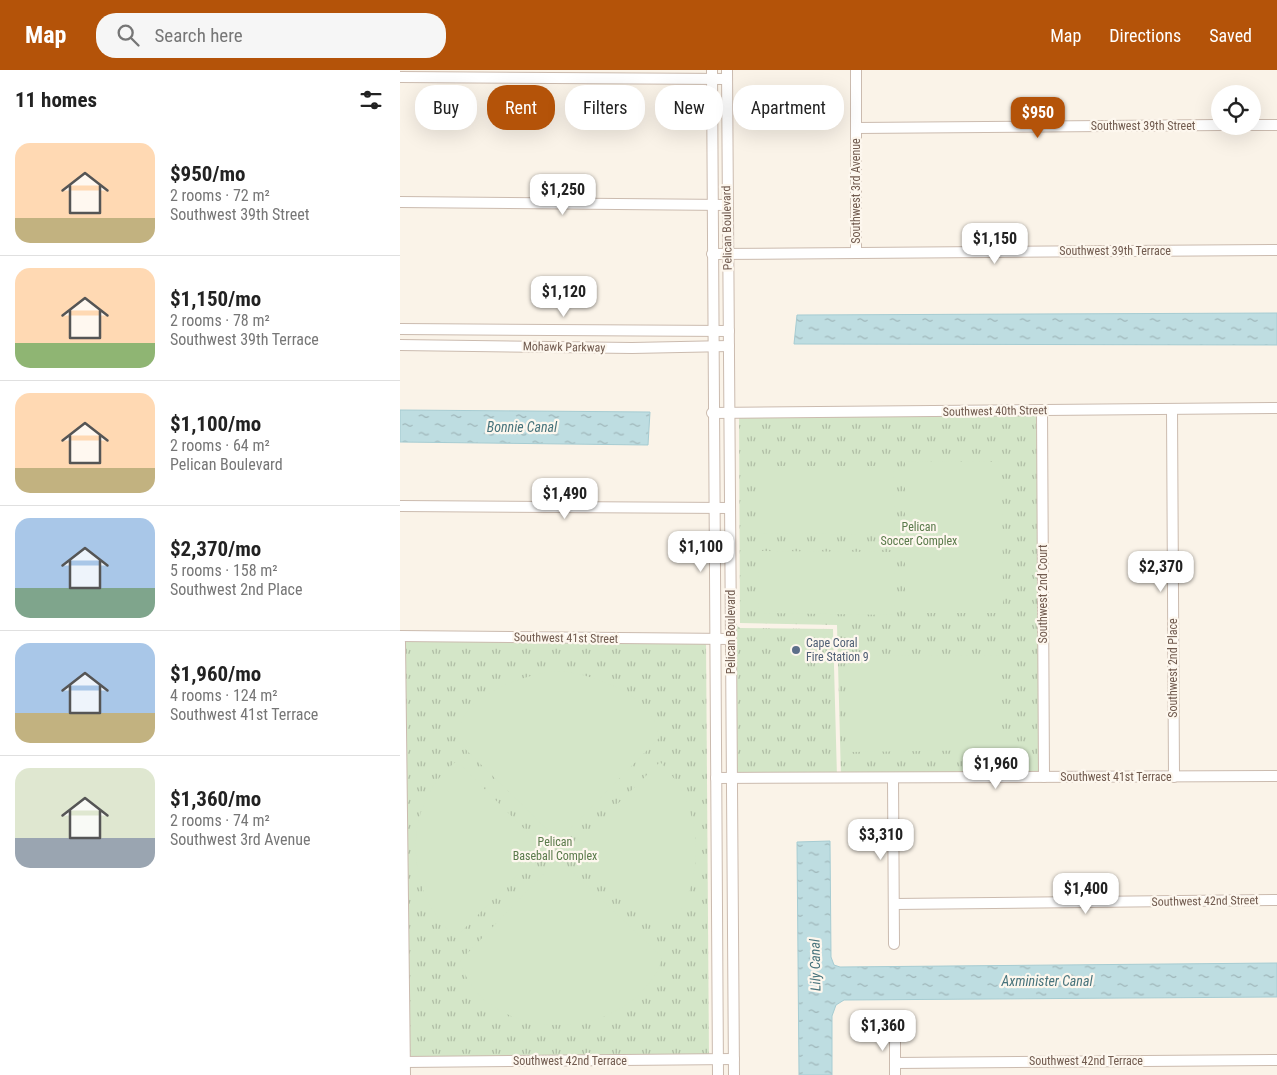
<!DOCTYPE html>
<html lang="en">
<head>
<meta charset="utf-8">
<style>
	body { margin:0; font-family:"Roboto Condensed",sans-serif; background:#f6f6f6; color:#222; height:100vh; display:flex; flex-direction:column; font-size:19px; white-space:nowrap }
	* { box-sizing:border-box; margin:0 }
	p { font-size:16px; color:#767676 }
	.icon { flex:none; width:28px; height:28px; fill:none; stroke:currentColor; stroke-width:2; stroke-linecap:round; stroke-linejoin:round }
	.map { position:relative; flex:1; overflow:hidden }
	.drawer { display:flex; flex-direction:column; background:#fff; width:400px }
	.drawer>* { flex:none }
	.top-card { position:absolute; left:15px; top:15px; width:475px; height:45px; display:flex; gap:10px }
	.buttons { position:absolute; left:811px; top:15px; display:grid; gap:10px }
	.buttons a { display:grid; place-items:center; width:50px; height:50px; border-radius:50%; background:#fff; box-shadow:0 5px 20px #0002; font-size:25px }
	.price { position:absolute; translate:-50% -42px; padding:0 11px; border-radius:10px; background:#fff; color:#222; font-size:16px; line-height:32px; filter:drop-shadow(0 1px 2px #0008) }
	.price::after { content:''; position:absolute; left:50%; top:30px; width:15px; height:11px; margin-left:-8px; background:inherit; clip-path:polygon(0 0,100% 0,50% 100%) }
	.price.current { background:#b45309; color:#fff }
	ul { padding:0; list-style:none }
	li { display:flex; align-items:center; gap:15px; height:125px; padding:0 15px }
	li+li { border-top:1px solid #e0e0e0 }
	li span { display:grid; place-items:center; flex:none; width:140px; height:100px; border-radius:15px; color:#555 }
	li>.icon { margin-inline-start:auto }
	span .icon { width:60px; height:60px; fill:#fffc; stroke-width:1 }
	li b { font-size:21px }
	h2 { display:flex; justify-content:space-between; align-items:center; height:60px; padding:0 15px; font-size:21px }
	.chip { padding:0 18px; border-radius:20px; background:#fff; box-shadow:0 5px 20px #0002; font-size:18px; line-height:45px }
	.chip.current { background:#b45309; color:#fff }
	header { display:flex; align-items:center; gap:30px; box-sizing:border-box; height:70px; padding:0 25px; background:#b45309; color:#fff }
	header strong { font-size:24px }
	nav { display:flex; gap:28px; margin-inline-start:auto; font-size:18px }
	.search { width:350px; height:45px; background:#f6f6f6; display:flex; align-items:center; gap:12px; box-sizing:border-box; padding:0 18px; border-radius:20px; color:#767676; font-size:19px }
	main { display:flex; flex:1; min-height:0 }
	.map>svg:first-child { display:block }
</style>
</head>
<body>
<header>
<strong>Map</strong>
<div class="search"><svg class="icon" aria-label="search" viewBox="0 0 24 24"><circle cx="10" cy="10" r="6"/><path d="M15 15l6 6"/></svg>Search here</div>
<nav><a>Map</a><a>Directions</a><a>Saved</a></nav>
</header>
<main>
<section class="drawer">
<h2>11 homes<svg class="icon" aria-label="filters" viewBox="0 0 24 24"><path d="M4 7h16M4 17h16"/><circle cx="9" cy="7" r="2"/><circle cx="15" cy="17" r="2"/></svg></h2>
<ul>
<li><span style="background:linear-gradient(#ffd9b3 75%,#c2b280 0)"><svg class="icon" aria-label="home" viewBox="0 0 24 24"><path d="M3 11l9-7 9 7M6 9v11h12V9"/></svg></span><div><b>$950/mo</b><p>2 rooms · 72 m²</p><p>Southwest 39th Street</p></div></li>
<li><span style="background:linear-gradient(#ffd9b3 75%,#8fb573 0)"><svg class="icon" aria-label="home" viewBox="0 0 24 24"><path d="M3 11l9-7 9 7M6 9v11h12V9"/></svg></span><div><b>$1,150/mo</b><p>2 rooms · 78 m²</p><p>Southwest 39th Terrace</p></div></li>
<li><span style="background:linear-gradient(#ffd9b3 75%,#c2b280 0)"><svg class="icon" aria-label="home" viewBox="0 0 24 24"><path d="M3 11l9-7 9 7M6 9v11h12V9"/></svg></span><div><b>$1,100/mo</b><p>2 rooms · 64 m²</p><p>Pelican Boulevard</p></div></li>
<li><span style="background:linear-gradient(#a9c7e8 70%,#7fa58c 0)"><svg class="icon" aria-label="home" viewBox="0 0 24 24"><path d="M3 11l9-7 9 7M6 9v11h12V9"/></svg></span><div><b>$2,370/mo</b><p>5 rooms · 158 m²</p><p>Southwest 2nd Place</p></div></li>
<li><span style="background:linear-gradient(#a9c7e8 70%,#c2b280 0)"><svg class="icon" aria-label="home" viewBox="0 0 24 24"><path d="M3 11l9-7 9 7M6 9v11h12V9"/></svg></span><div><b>$1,960/mo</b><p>4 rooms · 124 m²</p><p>Southwest 41st Terrace</p></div></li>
<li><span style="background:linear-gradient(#dfe7d0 70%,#9aa5b1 0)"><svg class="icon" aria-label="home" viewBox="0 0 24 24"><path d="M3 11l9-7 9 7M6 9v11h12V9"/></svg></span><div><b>$1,360/mo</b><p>2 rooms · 74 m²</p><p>Southwest 3rd Avenue</p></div></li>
</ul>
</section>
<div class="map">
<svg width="877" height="1005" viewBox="0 0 877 1005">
	<defs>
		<pattern id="grass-tufts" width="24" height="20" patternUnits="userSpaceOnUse" patternTransform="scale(1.25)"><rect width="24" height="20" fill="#d4e6c8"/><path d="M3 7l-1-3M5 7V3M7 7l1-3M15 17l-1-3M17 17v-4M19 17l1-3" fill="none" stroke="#b0bda5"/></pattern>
		<pattern id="water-ripples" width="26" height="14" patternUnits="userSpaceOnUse" patternTransform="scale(1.25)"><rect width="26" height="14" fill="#bedde1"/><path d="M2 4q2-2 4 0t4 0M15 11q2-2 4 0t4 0" fill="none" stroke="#9fb6b9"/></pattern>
	</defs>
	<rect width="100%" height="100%" fill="#faf3e8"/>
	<g fill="url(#grass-tufts)">
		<path d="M642,340l2,367 -203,1 -4,-153 -97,-2 -1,-210z"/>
		<path d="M334,345l2,210 4,3 93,1 4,148h-100z"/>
		<path d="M0,566l306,3 3,421 -304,2z"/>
	</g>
	<g fill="#d4e6c8">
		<path d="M505,391l97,1 1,151h-98z"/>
		<path d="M359,396h134l2,69 -136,-2z"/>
		<path d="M359,481l136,1 -1,63 -136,-2z"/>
		<path d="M602,585v95l-152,2v-96z"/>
		<path d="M159,601c27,2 70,17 88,38 7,8 10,19 12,29l-96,98h-9l-98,-96c3,-8 5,-19 9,-26 15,-24 68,-42 94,-43z"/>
		<path d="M57,691l82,83 1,8 -85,86c-11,-13 -22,-25 -29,-41 -20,-45 -11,-106 31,-136z"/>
		<path d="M260,692c46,44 50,129 0,173l-82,-82 -1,-9z"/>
		<path d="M155,792h7l100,95c-3,14 -9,23 -19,33 -47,53 -161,47 -183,-29z"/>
	</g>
	<g fill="url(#water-ripples)" stroke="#a6ccd2">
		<path d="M877,243v32l-483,-1 3,-29z"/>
		<path d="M0,340l250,2 -2,33 -248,-3z"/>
		<path d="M430,771l1,116 3,8 6,2 437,-4v34l-433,3 -8,5 -4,11v59h-33l-2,-233z"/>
	</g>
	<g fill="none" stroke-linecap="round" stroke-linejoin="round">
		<defs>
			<g id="minor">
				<path d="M312,0l6,1005"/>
				<path d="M327,0l7,1005"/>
				<path d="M456,0v182"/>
				<path d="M0,7l327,2"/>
				<path d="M852,55h25"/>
				<path d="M456,58l364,-3"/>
				<path d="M0,132l327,3"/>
				<path d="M312,184l565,-4"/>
				<path d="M0,259l329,2"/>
				<path d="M0,275l232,3 97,-2"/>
				<path d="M772,339l2,368"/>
				<path d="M642,340l2,367"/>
				<path d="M312,343l565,-5"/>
				<path d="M0,436l330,2"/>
				<path d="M0,566l331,3"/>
				<path d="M0,572l5,433"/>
				<path d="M316,708l561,-2"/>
				<path d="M493,708l1,166"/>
				<path d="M494,834l383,-4"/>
				<path d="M495,958v47"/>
				<path d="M5,992l329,-3"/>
				<path d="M495,993l382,-3"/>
			</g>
		</defs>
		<use href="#minor" stroke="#cbbbaf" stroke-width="12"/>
		<use href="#minor" stroke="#fff" stroke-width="10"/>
	</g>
	<circle fill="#5c6f8a" stroke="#fdf7ee" stroke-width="2" cx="396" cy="580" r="5"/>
	<g text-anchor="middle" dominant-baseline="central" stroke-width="4.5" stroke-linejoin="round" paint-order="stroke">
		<g font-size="12" fill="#715b4f" stroke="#fdf7ee">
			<text x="743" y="56">Southwest 39th Street</text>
			<text transform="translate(456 121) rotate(-90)">Southwest 3rd Avenue</text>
			<text transform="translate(327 158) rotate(-91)">Pelican Boulevard</text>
			<text x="715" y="181">Southwest 39th Terrace</text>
			<text transform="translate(164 277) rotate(1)">Mohawk Parkway</text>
			<text transform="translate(595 341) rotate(-1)">Southwest 40th Street</text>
			<text transform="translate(643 524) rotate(-90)">Southwest 2nd Court</text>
			<text transform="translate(331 562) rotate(-90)">Pelican Boulevard</text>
			<text transform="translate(166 568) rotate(1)">Southwest 41st Street</text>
			<text transform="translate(773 598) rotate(-90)">Southwest 2nd Place</text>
			<text x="716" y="707">Southwest 41st Terrace</text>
			<text transform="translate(805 831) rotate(-1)">Southwest 42nd Street</text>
			<text x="170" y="991">Southwest 42nd Terrace</text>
			<text x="686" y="991">Southwest 42nd Terrace</text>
		</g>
		<g font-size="12" fill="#5a7a4b" stroke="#fdf7ee">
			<text x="519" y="457">Pelican<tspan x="519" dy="14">Soccer Complex</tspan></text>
			<text x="155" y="772">Pelican<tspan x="155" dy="14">Baseball Complex</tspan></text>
		</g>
		<g font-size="12" fill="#4e5e75" stroke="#fdf7ee" text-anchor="start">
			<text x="406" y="573">Cape Coral<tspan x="406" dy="14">Fire Station 9</tspan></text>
		</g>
		<g font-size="14" font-style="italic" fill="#47737b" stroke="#fdf7ee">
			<text x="122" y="357">Bonnie Canal</text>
			<text transform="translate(415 895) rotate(-91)">Lily Canal</text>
			<text x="647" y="911">Axminister Canal</text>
		</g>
	</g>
</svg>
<div class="buttons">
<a><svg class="icon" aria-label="locate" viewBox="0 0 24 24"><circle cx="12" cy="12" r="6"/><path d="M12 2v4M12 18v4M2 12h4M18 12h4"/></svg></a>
</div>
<b class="price current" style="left:638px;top:69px">$950</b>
<b class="price" style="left:163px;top:146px">$1,250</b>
<b class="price" style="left:595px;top:195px">$1,150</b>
<b class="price" style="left:164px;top:248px">$1,120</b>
<b class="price" style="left:165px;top:450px">$1,490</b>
<b class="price" style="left:301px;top:503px">$1,100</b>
<b class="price" style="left:761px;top:523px">$2,370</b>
<b class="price" style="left:596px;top:720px">$1,960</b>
<b class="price" style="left:481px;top:791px">$3,310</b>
<b class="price" style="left:686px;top:845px">$1,400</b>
<b class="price" style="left:483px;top:982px">$1,360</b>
<div class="top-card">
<a class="chip">Buy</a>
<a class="chip current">Rent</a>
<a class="chip">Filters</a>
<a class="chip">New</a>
<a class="chip">Apartment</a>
</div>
</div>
</main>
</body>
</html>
